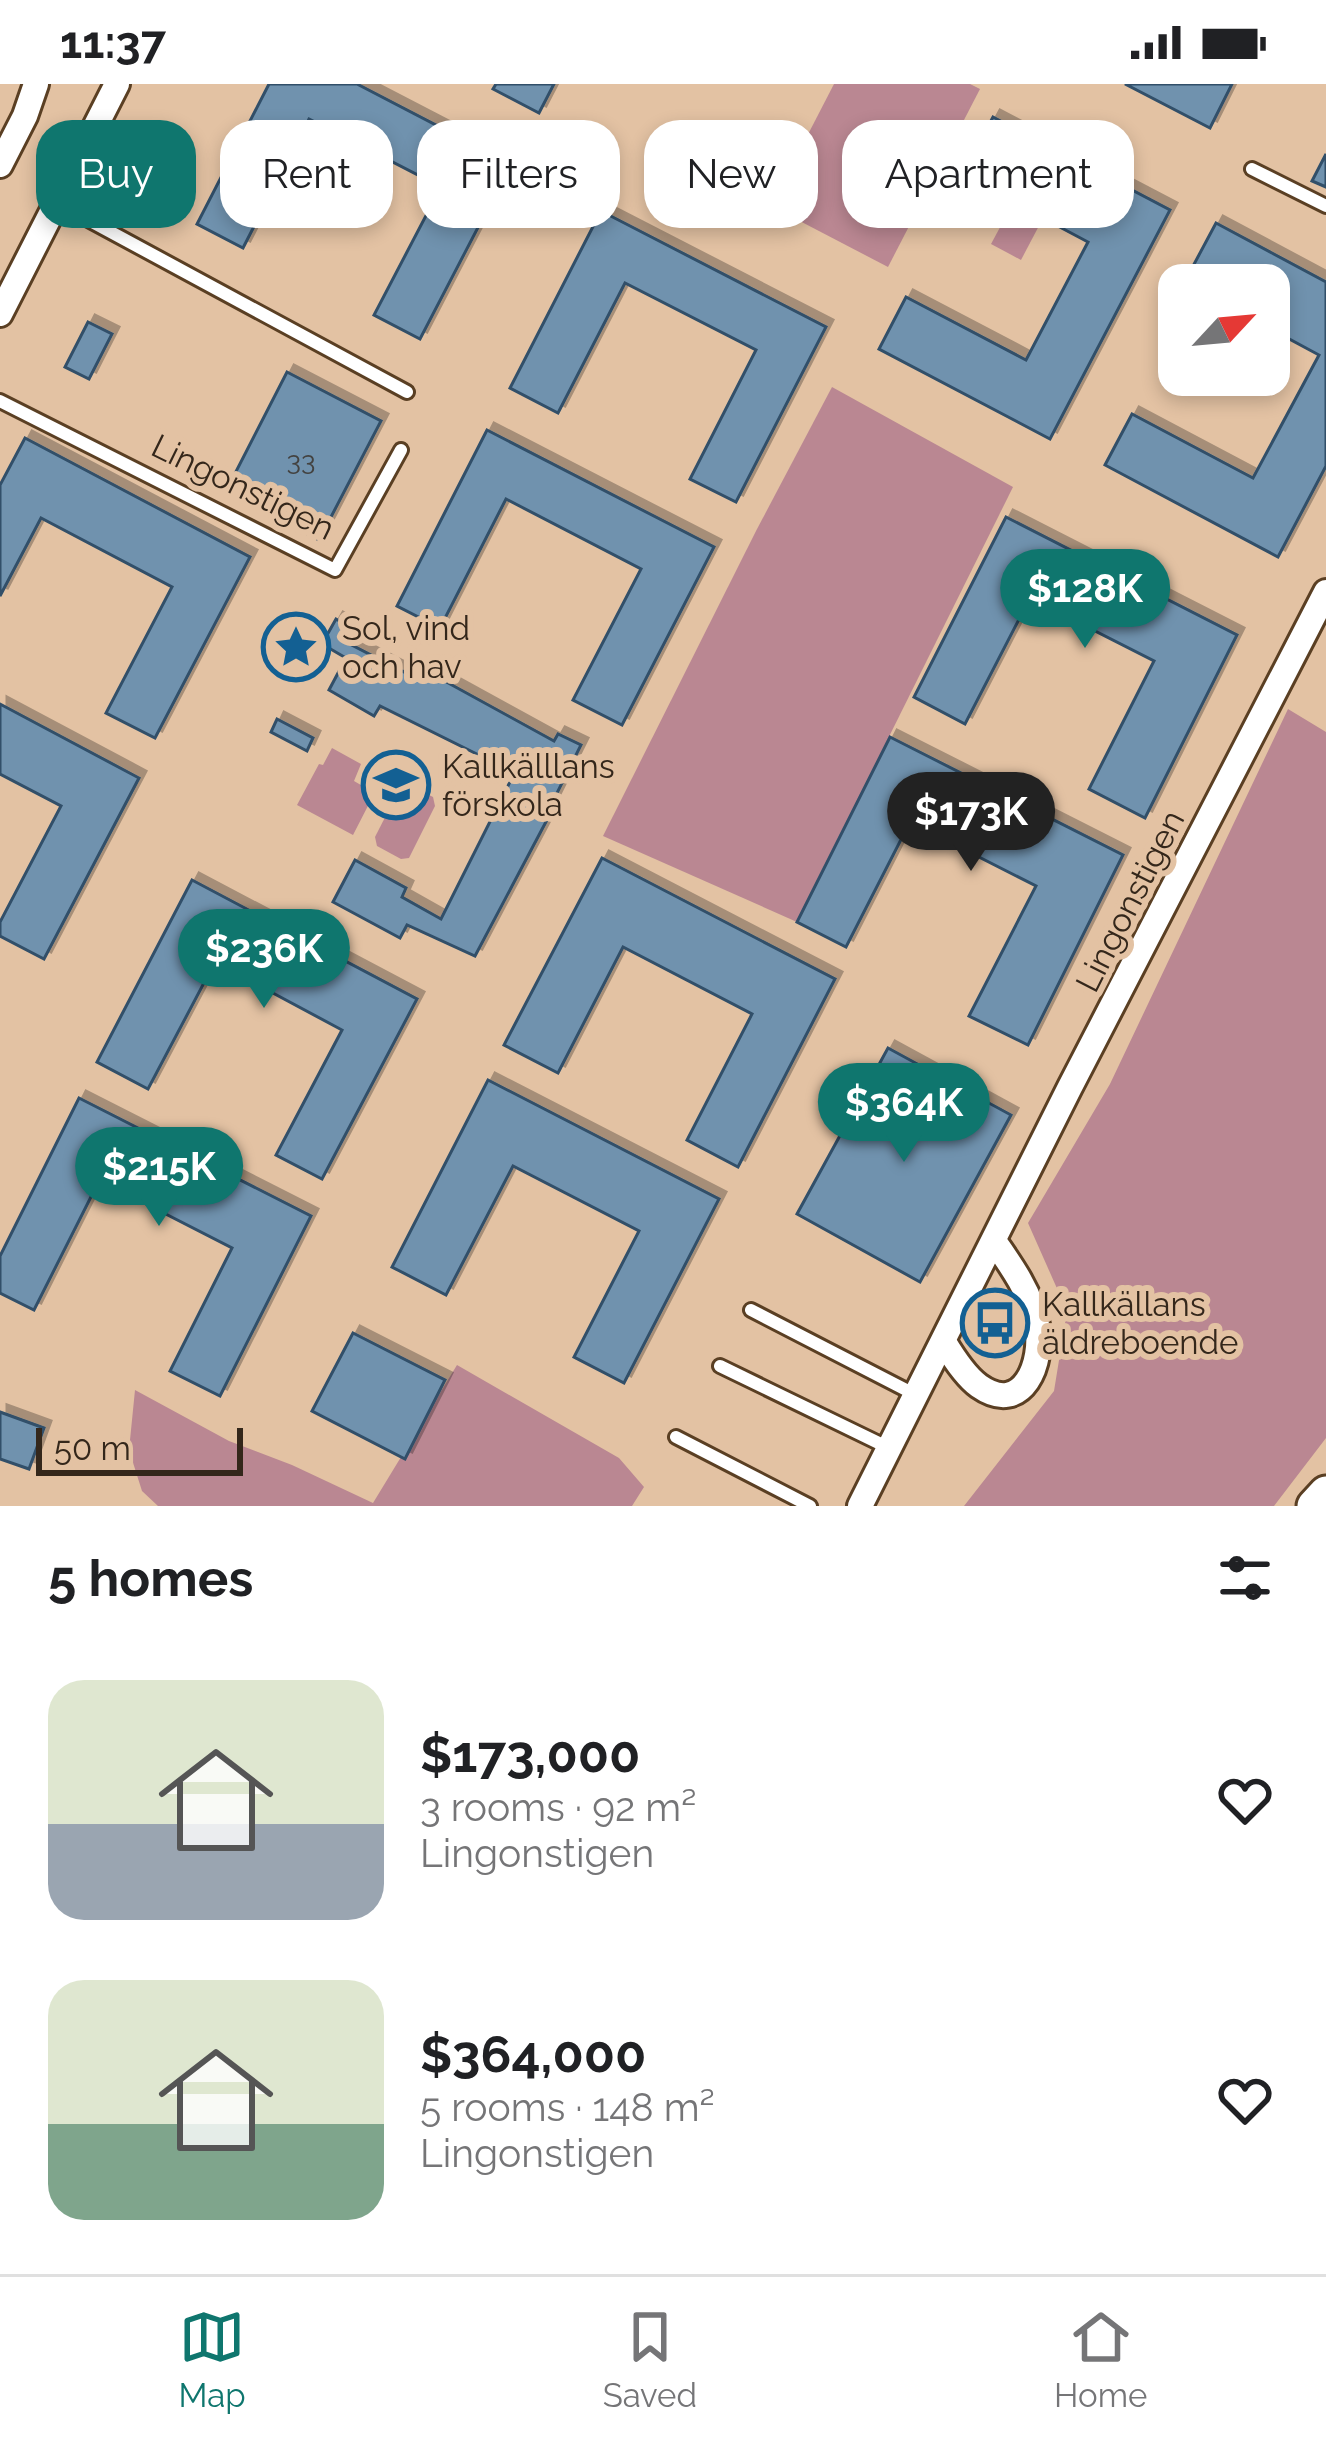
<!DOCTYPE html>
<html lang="en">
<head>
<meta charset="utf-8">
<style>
	body { margin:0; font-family:Raleway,sans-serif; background:#f6f6f6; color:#202124; height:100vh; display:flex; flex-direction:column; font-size:45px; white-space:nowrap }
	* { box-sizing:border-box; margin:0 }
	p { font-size:39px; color:#757577 }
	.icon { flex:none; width:66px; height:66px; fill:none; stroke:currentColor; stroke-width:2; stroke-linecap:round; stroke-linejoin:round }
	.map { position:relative; height:1422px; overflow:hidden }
	.sheet { display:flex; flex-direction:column; background:#fff; flex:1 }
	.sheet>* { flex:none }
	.hud { position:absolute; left:36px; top:36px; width:1254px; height:108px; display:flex; gap:24px }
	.needle { width:78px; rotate:64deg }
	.tools { position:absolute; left:1158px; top:180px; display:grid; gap:24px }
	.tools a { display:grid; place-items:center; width:132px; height:132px; border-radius:24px; background:#fff; box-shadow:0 6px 18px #0003; font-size:60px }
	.scale { position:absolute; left:36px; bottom:30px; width:207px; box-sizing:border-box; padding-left:12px; border:6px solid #34271b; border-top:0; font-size:33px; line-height:42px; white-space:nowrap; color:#34271b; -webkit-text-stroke:9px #e3c2a3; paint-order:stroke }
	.price { position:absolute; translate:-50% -102px; padding:0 27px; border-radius:42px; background:#0f766e; color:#fff; font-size:39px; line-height:78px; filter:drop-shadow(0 3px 6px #0008) }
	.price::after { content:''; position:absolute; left:50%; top:72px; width:36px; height:27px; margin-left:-18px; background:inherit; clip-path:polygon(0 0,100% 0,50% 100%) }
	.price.active { background:#222; color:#fff }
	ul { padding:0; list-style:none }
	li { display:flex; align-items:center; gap:36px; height:300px; padding:0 48px }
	li span { display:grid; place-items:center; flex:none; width:336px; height:240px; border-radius:36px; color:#555 }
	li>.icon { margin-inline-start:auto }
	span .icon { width:144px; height:144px; fill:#fffc; stroke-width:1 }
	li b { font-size:51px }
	h2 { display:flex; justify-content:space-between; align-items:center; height:144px; padding:0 48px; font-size:51px }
	.chip { padding:0 42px; border-radius:36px; background:#fff; box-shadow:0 6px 18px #0003; font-size:42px; line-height:108px }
	.chip.active { background:#0f766e; color:#fff }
	.status { display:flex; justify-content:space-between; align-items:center; height:84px; padding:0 60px; background:#fff; direction:ltr }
	.status svg { height:33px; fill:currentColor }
	.tab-bar { display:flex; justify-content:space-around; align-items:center; height:168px; border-top:3px solid #e0e0e0; background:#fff; font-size:33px; color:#757577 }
	.tab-bar a { display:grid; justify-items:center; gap:6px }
	.tab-bar .active { color:#0f766e }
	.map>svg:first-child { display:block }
</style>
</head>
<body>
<div class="status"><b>11:37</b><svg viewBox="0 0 49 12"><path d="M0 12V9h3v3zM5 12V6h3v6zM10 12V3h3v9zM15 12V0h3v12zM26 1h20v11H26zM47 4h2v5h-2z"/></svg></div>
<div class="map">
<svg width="1326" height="1422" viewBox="0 0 1326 1422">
	<defs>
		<filter id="shadow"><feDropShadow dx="7" dy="-7" stdDeviation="0" flood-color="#0004"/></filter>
	</defs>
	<rect width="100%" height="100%" fill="#e3c2a3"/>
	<g fill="#ba8792">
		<path d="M834,0h136l10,5 -92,178 -117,-61z"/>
		<path d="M1011,123l30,15 -20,38 -30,-16z"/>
		<path d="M832,303l181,100 -216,435 -194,-86 153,-305z"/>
		<path d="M1288,625l38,23v706l-52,68h-310l90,-115 13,-80 -39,-88 82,-139z"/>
		<path d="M332,664l29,16 -7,17 12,7 -2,5 8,5 -19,37 -56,-30 22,-41 4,1z"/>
		<path d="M409,701l24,12 2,9 -26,52 -8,1 -24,-13 -2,-9 25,-49z"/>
		<path d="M457,1281l162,93 25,29 -12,19h-474l-16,-15 -13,-41 6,-60 94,51 63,24 81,38z"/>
	</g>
	<g fill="#7092ae" stroke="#304f69" stroke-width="3" filter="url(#shadow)">
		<path d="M269,0h88l154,80 -91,175 -46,-24 67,-128 -132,-68 -66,129 -46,-24z"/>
		<path d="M496,0h58l-15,29 -46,-24z"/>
		<path d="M1125,0h107l-22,44z"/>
		<path d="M993,33l177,93 -120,229 -171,-90 27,-52 120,63 62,-118 -126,-67z"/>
		<path d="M1326,70v33l-14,-6z"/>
		<path d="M601,127l225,116 -90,175 -46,-23 66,-129 -131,-67 -67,130 -48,-25z"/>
		<path d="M1216,139l110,59v184l-48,91 -173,-92 27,-51 121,64 66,-123 -50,-27v-43l-85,-2z"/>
		<path d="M88,238l24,12 -23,45 -24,-12z"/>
		<path d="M287,288l94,49 -62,119 -93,-49z"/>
		<path d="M487,346l227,117 -92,178 -49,-25 68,-131 -135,-70 -66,129 -43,-22z"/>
		<path d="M25,354l225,119 -95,181 -49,-25 66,-126 -131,-69 -41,78v-111z"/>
		<path d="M1006,433l231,118 -92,183 -56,-29 65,-128 -124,-63 -65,126 -51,-27z"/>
		<path d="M336,535l21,12 -7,13 54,28 6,-10 144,79 4,-7 23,11 -36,72 3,1 -73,138 -68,-31 -7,13 -67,-36 22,-42 51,28 -4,9 39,22 78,-155 -8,-4 -4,9 -127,-63 -6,10 -45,-26 17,-32 -24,-14z"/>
		<path d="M0,620l139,74 -95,181 -44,-23v-14l61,-116 -61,-32z"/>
		<path d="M277,635l36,19 -6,13 -36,-19z"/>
		<path d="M890,653l233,118 -95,190 -59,-29 67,-130 -126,-64 -64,125 -49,-25z"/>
		<path d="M602,774l233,121 -97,188 -51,-27 65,-126 -129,-67 -65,126 -54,-28z"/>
		<path d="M192,796l225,119 -95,180 -46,-24 66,-125 -127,-68 -67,127 -51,-27z"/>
		<path d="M888,964l123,67 -91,167 -123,-68z"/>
		<path d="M488,996l231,119 -95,184 -50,-26 65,-126 -126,-65 -67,129 -54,-28z"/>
		<path d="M79,1014l232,118 -91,180 -50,-25 62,-123 -123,-63 -10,-4 -65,129 -34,-17v-37z"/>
		<path d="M353,1249l92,47 -40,79 -93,-48z"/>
		<path d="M0,1328l44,16 -15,41 -29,-10z"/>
	</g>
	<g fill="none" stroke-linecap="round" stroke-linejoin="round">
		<defs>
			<g id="lane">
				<path d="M1252,85l74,37"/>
				<path d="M57,119l350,189"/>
				<path d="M0,317l335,169 66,-120"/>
				<path d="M751,1226l165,85"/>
				<path d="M720,1282l169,82"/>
				<path d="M676,1353l134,69"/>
			</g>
			<g id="street">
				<path d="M0,81l25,-49 11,-32"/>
				<path d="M0,230l117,-230"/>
				<path d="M944,1258c9,15 21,34 35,44 44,31 65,-24 58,-61 -5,-30 -26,-60 -43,-84"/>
				<path d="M860,1422l210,-419 256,-495"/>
			</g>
			<path id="secondary" d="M1314,1422l12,-13"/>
		</defs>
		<use href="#lane" stroke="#5a3f23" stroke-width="18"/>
		<use href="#street" stroke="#5a3f23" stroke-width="30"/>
		<use href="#secondary" stroke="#5a3f23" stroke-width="39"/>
		<use href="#lane" stroke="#fff" stroke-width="12"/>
		<use href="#street" stroke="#fff" stroke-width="24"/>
		<use href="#secondary" stroke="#fff" stroke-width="33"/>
	</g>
	<defs>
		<symbol id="sight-ring" viewBox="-11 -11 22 22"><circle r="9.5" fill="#e3c2a3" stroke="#136093" stroke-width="1.5"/><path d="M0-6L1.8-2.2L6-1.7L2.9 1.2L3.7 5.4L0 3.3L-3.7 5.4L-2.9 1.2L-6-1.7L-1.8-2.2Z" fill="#136093"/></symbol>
		<symbol id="school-ring" viewBox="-11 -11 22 22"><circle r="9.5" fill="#e3c2a3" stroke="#136093" stroke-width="1.5"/><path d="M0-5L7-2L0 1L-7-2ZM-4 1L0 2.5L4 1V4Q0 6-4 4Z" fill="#136093"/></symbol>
		<symbol id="bus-ring" viewBox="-11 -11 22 22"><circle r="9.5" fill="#e3c2a3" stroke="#136093" stroke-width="1.5"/><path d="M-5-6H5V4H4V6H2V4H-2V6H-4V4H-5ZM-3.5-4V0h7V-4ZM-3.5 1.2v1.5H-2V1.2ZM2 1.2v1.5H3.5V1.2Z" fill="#136093"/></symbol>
	</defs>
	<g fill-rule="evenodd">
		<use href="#sight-ring" x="258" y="525" width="76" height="76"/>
		<use href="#school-ring" x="358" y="663" width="76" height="76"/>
		<use href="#bus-ring" x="957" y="1201" width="76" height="76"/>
	</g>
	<g text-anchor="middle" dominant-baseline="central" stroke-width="12" stroke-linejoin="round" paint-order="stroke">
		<g font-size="27" fill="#434240">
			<text x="301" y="376">33</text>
		</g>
		<g font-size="33" fill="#34271b" stroke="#e3c2a3">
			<text transform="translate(243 403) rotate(26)">Lingonstigen</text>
			<text transform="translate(1130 817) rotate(-63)">Lingonstigen</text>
		</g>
		<g font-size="33" fill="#34271b" stroke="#e3c2a3" text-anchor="start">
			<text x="342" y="544">Sol, vind<tspan x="342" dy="38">och hav</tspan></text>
			<text x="442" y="682">Kallkälllans<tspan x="442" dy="38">förskola</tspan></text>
			<text x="1042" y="1220">Kallkällans<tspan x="1042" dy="38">äldreboende</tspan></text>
		</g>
	</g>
</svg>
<div class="tools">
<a><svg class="needle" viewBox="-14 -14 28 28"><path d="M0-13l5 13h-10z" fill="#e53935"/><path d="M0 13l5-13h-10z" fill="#757577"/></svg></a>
</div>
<div class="scale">50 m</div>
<b class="price" style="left:1085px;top:567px">$128K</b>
<b class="price active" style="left:971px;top:790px">$173K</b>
<b class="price" style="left:264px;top:927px">$236K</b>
<b class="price" style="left:904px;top:1081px">$364K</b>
<b class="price" style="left:159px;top:1145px">$215K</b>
<div class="hud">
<a class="chip active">Buy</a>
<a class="chip">Rent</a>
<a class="chip">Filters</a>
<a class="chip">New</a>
<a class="chip">Apartment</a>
</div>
</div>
<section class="sheet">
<h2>5 homes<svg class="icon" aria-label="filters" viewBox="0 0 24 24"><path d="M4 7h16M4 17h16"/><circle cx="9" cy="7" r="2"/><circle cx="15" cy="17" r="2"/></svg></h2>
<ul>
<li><span style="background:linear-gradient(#dfe7d0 60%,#9aa5b1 0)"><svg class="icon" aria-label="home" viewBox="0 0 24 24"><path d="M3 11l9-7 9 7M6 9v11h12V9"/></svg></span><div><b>$173,000</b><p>3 rooms · 92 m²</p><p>Lingonstigen</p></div><svg class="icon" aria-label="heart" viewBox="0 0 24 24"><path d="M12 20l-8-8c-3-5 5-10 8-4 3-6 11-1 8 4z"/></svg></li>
<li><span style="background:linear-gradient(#dfe7d0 60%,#7fa58c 0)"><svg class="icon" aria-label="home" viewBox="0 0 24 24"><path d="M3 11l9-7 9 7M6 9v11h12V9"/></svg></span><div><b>$364,000</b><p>5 rooms · 148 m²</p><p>Lingonstigen</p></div><svg class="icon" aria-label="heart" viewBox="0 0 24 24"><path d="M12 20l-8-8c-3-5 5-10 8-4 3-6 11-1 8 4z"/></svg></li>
</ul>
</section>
<nav class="tab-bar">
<a class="active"><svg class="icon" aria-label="map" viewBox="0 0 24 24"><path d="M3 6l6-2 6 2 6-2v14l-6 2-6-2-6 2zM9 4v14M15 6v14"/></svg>Map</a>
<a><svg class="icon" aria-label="saved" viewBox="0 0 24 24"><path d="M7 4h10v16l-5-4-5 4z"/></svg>Saved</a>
<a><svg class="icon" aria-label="home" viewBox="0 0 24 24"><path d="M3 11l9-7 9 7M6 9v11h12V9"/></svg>Home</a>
</nav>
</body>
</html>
